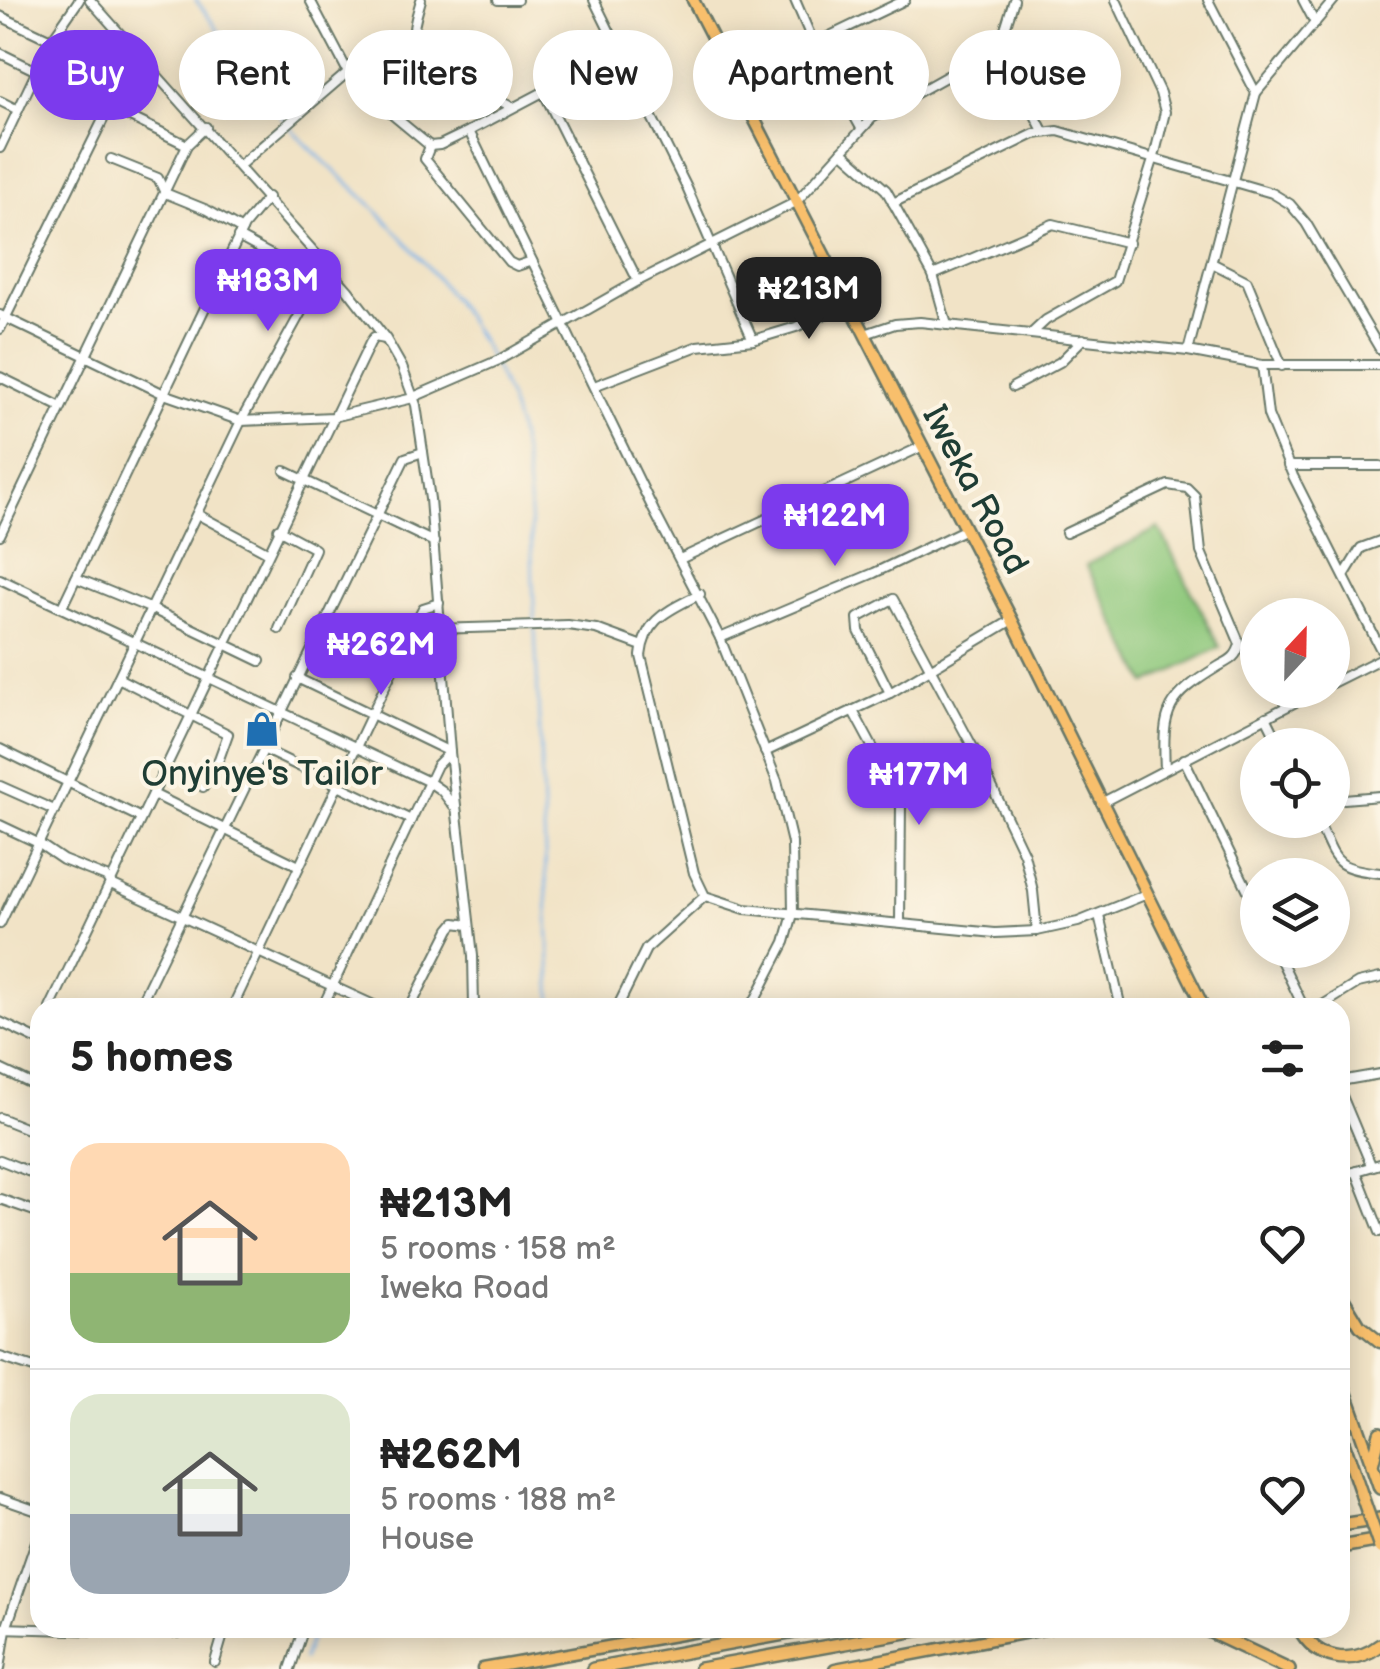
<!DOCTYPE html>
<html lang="en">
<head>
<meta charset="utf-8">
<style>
	body { margin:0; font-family:"Balsamiq Sans",sans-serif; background:#f2f2f2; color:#222; height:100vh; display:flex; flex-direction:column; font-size:38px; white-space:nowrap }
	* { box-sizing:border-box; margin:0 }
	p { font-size:32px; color:#767676 }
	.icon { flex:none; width:55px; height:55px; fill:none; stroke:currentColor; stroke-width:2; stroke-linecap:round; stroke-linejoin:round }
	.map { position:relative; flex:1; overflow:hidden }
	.side { position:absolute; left:30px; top:998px; width:1320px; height:640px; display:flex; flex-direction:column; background:#fff; border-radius:30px; box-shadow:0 5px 25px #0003 }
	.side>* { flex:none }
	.banner { position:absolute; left:30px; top:30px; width:1320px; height:90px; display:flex; gap:20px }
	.needle { width:65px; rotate:22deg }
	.buttons { position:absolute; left:1240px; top:598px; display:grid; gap:20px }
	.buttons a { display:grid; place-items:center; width:110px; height:110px; border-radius:50%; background:#fff; box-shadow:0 5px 25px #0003; font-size:50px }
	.price { position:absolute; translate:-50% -85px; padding:0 22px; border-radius:20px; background:#7c3aed; color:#fff; font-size:32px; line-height:65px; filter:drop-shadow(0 2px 5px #0008) }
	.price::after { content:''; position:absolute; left:50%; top:60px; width:30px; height:22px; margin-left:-15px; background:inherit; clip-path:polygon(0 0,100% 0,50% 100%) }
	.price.on { background:#222; color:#fff }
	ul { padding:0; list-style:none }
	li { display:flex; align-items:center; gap:30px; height:250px; padding:0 40px }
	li+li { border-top:2px solid #e0e0e0 }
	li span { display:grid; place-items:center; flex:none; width:280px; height:200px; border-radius:30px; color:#555 }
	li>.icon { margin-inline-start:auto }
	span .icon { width:120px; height:120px; fill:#fffc; stroke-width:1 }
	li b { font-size:42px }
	h2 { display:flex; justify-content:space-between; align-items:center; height:120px; padding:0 40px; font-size:42px }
	.tag { padding:0 35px; border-radius:45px; background:#fff; box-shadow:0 5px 25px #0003; font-size:35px; line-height:90px }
	.tag.on { background:#7c3aed; color:#fff }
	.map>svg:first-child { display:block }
</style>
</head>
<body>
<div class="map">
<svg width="1380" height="1669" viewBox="0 0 1380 1669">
	<rect width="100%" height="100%" fill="#fcf5e5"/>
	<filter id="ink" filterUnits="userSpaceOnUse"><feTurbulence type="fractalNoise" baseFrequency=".01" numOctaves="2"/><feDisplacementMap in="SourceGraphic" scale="20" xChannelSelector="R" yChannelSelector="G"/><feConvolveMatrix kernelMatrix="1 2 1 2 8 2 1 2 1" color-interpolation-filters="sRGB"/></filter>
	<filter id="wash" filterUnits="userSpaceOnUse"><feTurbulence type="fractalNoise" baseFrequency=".0048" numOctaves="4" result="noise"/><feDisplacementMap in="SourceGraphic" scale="40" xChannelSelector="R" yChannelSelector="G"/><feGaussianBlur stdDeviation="2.25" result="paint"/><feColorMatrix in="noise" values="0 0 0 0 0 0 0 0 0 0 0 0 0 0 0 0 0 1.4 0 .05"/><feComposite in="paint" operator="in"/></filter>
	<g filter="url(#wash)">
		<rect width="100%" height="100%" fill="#f1e3c6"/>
		<path fill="#8ec87c" stroke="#568258" stroke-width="2.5" d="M1159,528l61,119 -73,37 -61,-119z"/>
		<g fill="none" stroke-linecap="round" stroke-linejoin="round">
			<g stroke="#79b3ea" stroke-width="2.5">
				<path d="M196,0l89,121"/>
				<path d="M290,127c25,29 57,53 83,80 67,68 134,149 150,246 10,55 8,113 12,168"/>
				<path d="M535,629l17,379"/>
				<path d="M303,1659l11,-31"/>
			</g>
		</g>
	</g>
	<g filter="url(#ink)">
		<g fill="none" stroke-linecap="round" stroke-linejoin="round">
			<defs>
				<g id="minor">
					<path d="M90,0l258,290 38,49 16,28 14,38 14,94 20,253 23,204 1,52"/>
					<path d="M310,0l38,72 18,21 64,53 10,-1 29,-14 150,-79"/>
					<path d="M421,0c-7,25 -15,44 5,64l86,43"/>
					<path d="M498,0h19"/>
					<path d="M594,0l93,188 66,152"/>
					<path d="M795,0l19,44 47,84"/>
					<path d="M1208,0l48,93 -68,258 74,14h118"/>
					<path d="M1303,0l12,23"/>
					<path d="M0,16l125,59"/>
					<path d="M998,43l45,88"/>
					<path d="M0,53l187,92"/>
					<path d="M736,81l169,-81"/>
					<path d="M543,91l95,190"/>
					<path d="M1256,93l78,-93"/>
					<path d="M0,101l18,9"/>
					<path d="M469,131l185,380 66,127 57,143 15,62 1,71 -8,28 -34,66"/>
					<path d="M430,146l-5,13 84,103 8,4 15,-5"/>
					<path d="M0,148l52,-109 27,-39"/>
					<path d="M842,151l44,39 47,85 14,50"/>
					<path d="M111,159l47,19 7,15 42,17 35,20"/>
					<path d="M240,165l108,-93"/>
					<path d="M893,203l141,-69 24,-3 214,62 18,11 16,19 74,126"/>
					<path d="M238,237l37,20 -19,43"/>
					<path d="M1212,263l35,18 35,85"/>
					<path d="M933,275l120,-51 76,19"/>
					<path d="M0,315l164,79 77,27 92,-4 76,-18 90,-39 139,-79 158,-79 76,-84 118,-66 14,-20 10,-32"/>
					<path d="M0,329l125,-254 18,-18"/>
					<path d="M1032,333l14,-13 69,-39 39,-124 11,-45 -5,-19 -44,-93"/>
					<path d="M865,334l30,-10 25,-2 268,29"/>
					<path d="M1262,365l6,50 25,61 87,172"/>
					<path d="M0,377l61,30"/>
					<path d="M594,386l104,-40 55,-6 43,-13 54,-23"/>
					<path d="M1013,387l47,-25 23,-23"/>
					<path d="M1288,466h92"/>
					<path d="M285,471l149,71"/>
					<path d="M197,514l70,38"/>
					<path d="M278,529l37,20 -36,80"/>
					<path d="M1066,533l102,-48 19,3 8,8 6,56 39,92c-3,13 -10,16 -21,22 -52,32 -57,42 -54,103"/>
					<path d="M0,535l187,-390 19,-18"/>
					<path d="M680,559l241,-112"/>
					<path d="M1345,574l16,-26 19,-7"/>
					<path d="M76,578l76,31 108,52"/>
					<path d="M0,579l429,203 13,9 12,16"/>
					<path d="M700,594c-32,17 -55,24 -59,62l53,217 11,23 40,13 250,24 42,-2 41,-9 69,-28"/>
					<path d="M62,607l182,-381 24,-29"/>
					<path d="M435,629l133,-4 28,4 46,17"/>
					<path d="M720,638l154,-65 90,-43"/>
					<path d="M118,678l110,56 -9,25 -16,28 3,-8"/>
					<path d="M297,678l153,74 -13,13 -115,243"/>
					<path d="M1332,683l48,-24"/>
					<path d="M890,693l-31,-62 -1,-13 35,-19 84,156 47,99 9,37 4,40"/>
					<path d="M853,711l48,89"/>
					<path d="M1266,717l14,28"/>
					<path d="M0,749l141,69"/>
					<path d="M263,749l148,71"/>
					<path d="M765,752l125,-59 122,-73"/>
					<path d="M1184,759l74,152"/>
					<path d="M0,786l54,24"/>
					<path d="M153,794l146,72"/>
					<path d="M1332,800l48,-4"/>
					<path d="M1101,803l218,-113"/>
					<path d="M1317,820c20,41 14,48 63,53"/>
					<path d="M0,825l38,18 25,17 43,17 5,7 269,124"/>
					<path d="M1099,915l22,93"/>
					<path d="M900,922l1,-122 76,-45"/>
					<path d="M0,924l241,-503 86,-156"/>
					<path d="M1276,950l28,58"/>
					<path d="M50,1008l320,-665 4,-6 11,2"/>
					<path d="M138,1008l267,-550 18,-6"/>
					<path d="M232,1008l184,-387 7,-13 16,-5"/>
					<path d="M410,1008l40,-79 5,-6 14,2"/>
					<path d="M617,1008l29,-59 59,-53"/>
					<path d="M1318,1008l40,-25 22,-5"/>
					<path d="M0,1022l40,19"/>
					<path d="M0,1069l40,19"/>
					<path d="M1340,1081l40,-7"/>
					<path d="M1340,1091l31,74"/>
					<path d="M0,1118l40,16"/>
					<path d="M0,1160l40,16"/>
					<path d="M1356,1171l24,61"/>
					<path d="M1340,1176l40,-12"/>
					<path d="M0,1199l40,14"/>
					<path d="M0,1357l40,13"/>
					<path d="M0,1498l40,14"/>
					<path d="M0,1628l179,5 6,-5"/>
					<path d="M215,1662l10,-34"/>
					<path d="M0,1669l6,-40 34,-99"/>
					<path d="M290,1669l14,-41"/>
				</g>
				<g id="major">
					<path d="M693,0l319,620 192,388"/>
					<path d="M1340,1293l20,33 20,16"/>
					<path d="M1340,1375l32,90"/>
					<path d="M1340,1431l7,21"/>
					<path d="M483,1669l232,-41"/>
					<path d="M835,1669l215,-41"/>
				</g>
				<g id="highway">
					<path d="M1380,1433l-8,32 8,23"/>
					<path d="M1340,1445l7,7 15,44"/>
					<path d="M1340,1525l40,-6"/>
					<path d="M1340,1547l40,-7"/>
					<path d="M1202,1628l87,41"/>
					<path d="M1299,1628c17,32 52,39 81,17"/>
					<path d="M593,1669l224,-41"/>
					<path d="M700,1669l229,-41"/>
				</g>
			</defs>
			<use href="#minor" stroke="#687767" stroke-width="12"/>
			<use href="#major" stroke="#687767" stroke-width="15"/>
			<use href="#highway" stroke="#687767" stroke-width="16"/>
			<use href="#minor" stroke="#fff" stroke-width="8"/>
			<use href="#major" stroke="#f8bf6c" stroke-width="10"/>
			<use href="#highway" stroke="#f8bf6c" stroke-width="11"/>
			<defs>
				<path id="highway-bridge" d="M1362,1496l18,52"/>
			</defs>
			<use href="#highway-bridge" stroke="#687767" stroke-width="16" stroke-linecap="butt"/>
			<use href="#highway-bridge" stroke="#f8bf6c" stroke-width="11"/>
		</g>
	</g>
	<defs>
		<symbol id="shop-bare" viewBox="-9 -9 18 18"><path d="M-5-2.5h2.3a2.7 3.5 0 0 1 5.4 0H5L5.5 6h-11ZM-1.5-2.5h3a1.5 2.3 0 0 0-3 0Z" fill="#1f6fb2" stroke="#fcf5e5" stroke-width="2.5" paint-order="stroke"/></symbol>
	</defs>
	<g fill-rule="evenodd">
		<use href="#shop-bare" x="237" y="704" width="50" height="50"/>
	</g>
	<g text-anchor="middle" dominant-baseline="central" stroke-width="8" stroke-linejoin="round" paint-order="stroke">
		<g font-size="35" fill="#1f3d34" stroke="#fcf5e5">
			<text transform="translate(975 490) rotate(62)">Iweka Road</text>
		</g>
		<g font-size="35" fill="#1f3d34" stroke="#fcf5e5">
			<text x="262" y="774">Onyinye's Tailor</text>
		</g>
	</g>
</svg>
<div class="buttons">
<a><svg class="needle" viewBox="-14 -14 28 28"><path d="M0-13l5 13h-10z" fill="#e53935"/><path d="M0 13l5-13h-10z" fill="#767676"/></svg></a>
<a><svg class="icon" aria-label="locate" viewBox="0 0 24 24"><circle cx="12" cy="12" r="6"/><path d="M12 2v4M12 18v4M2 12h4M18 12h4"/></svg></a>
<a><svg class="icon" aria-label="layers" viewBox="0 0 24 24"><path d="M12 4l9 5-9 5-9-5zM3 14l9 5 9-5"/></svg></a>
</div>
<b class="price" style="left:268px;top:334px">₦183M</b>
<b class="price on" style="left:809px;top:342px">₦213M</b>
<b class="price" style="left:835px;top:569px">₦122M</b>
<b class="price" style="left:381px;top:698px">₦262M</b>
<b class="price" style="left:919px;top:828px">₦177M</b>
<div class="banner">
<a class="tag on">Buy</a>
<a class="tag">Rent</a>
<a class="tag">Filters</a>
<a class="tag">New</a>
<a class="tag">Apartment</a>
<a class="tag">House</a>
</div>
<section class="side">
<h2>5 homes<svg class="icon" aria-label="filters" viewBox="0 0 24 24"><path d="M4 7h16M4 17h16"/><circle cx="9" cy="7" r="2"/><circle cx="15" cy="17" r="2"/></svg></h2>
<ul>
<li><span style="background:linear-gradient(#ffd9b3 65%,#8fb573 0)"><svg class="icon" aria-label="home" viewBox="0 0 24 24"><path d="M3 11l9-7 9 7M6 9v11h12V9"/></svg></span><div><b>₦213M</b><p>5 rooms · 158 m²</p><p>Iweka Road</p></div><svg class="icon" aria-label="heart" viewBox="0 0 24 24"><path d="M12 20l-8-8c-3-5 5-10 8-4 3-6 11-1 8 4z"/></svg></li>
<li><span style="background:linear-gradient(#dfe7d0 60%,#9aa5b1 0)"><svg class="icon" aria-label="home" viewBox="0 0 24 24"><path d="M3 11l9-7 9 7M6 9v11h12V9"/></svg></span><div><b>₦262M</b><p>5 rooms · 188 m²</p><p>House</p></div><svg class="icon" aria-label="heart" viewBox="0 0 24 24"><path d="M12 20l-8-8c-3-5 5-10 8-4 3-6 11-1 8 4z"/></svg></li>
</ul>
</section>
</div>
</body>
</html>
